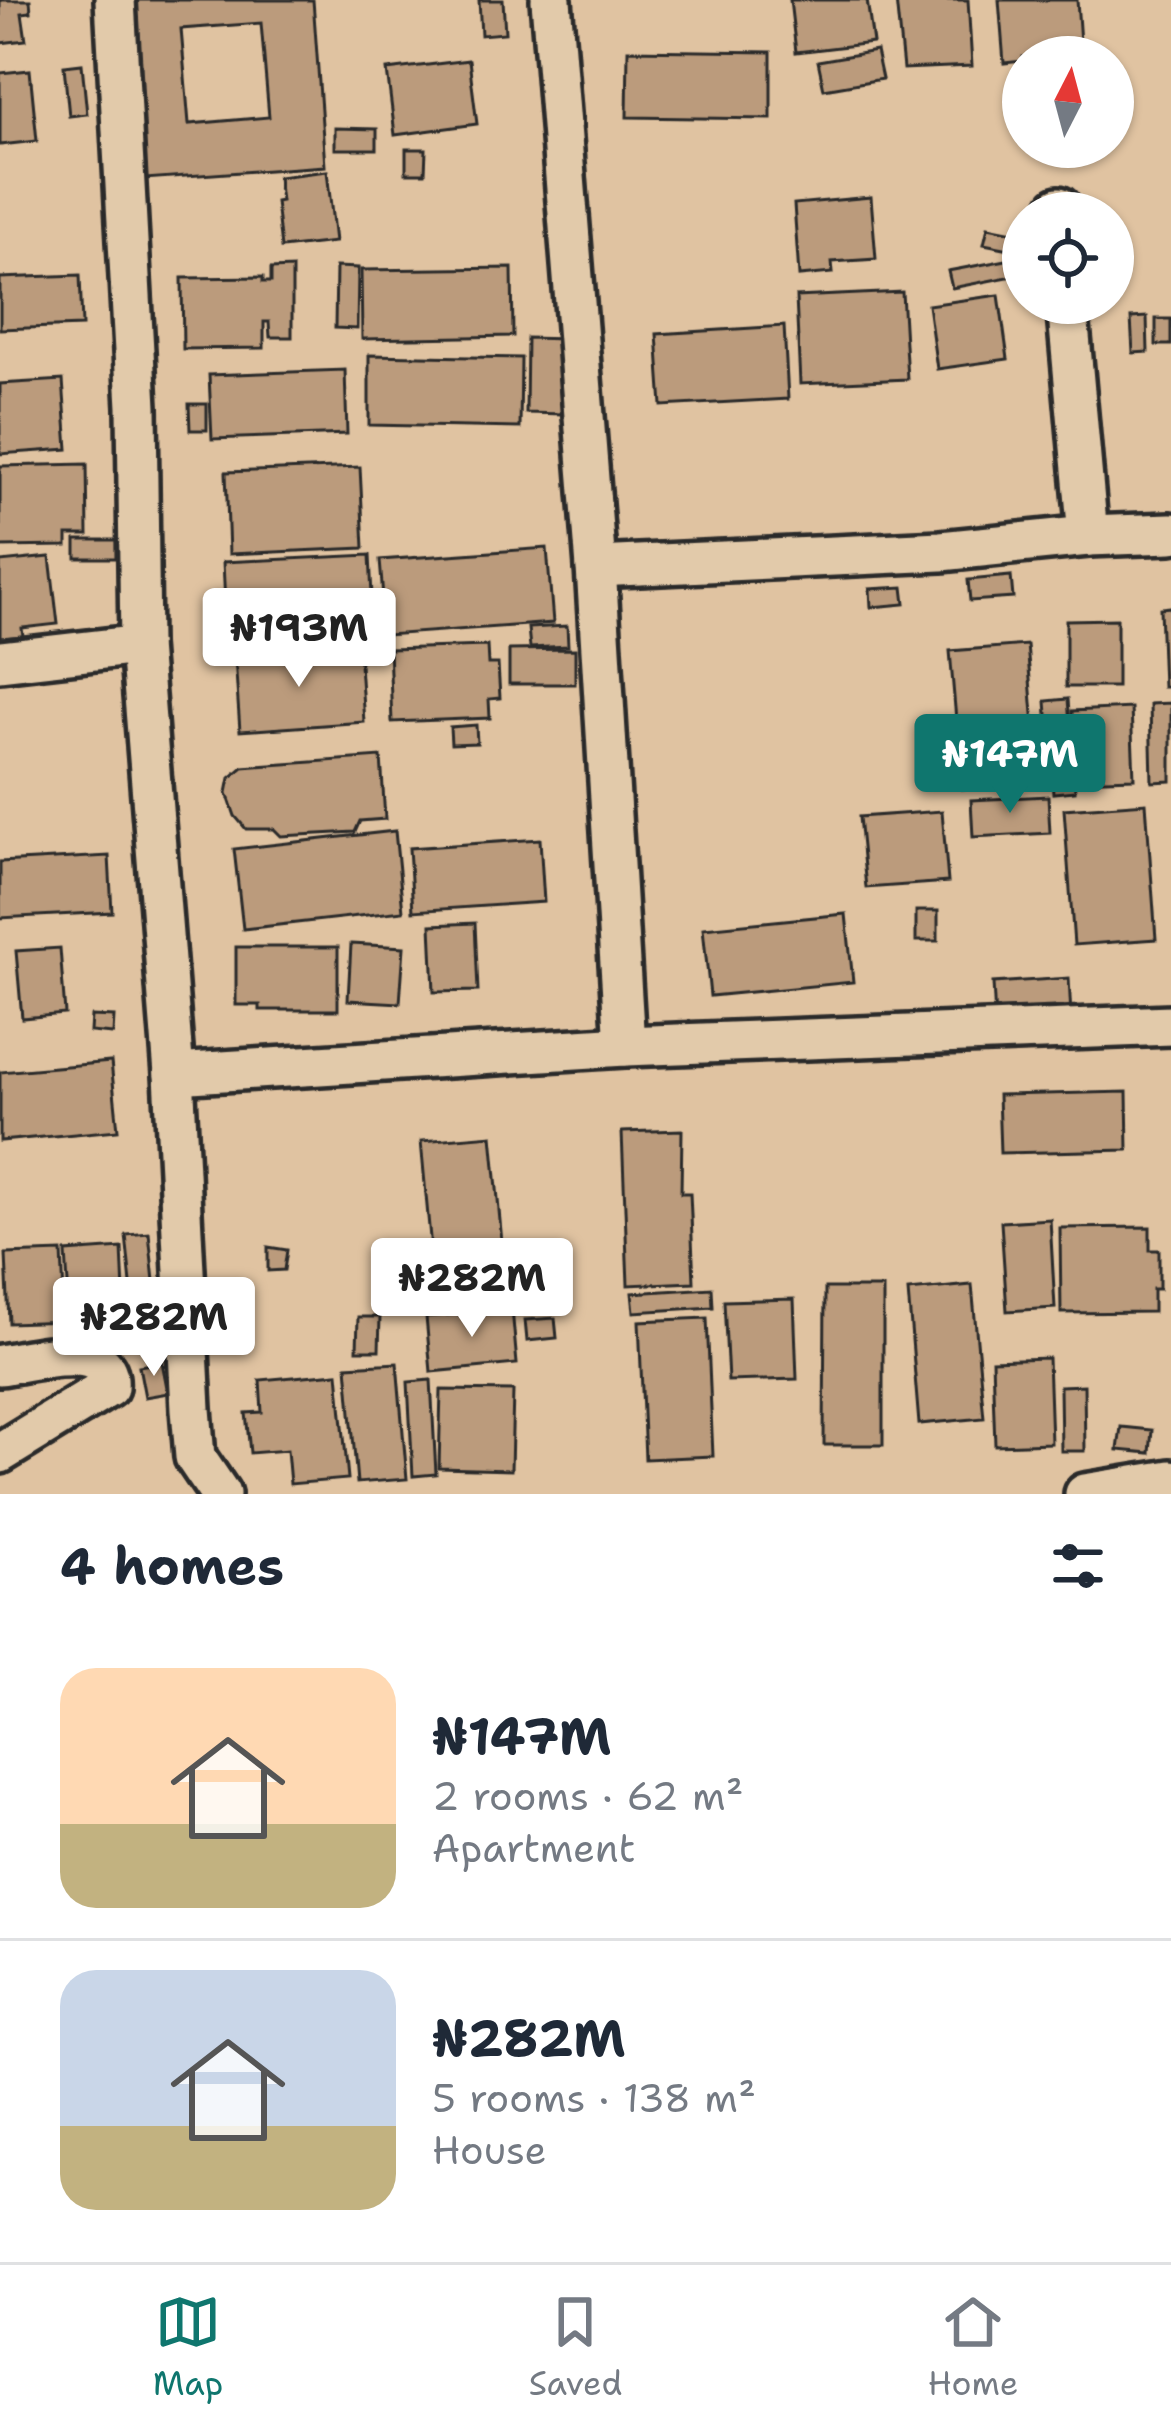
<!DOCTYPE html>
<html lang="en">
<head>
<meta charset="utf-8">
<style>
	body { margin:0; font-family:"Shantell Sans",sans-serif; background:#f6f6f7; color:#1f2937; height:100vh; display:flex; flex-direction:column; font-size:45px; white-space:nowrap }
	* { box-sizing:border-box; margin:0 }
	p { font-size:39px; color:#747a83 }
	.icon { flex:none; width:66px; height:66px; fill:none; stroke:currentColor; stroke-width:2; stroke-linecap:round; stroke-linejoin:round }
	.map { position:relative; height:1494px; overflow:hidden }
	.side { display:flex; flex-direction:column; background:#fff; flex:1 }
	.side>* { flex:none }
	.needle { width:78px; rotate:6deg }
	.controls { position:absolute; left:1002px; top:36px; display:grid; gap:24px }
	.controls a { display:grid; place-items:center; width:132px; height:132px; border-radius:50%; background:#fff; box-shadow:0 3px 9px #0004; font-size:60px }
	.price { position:absolute; translate:-50% -102px; padding:0 27px; border-radius:12px; background:#fff; color:#222; font-size:39px; line-height:78px; filter:drop-shadow(0 3px 6px #0008) }
	.price::after { content:''; position:absolute; left:50%; top:72px; width:36px; height:27px; margin-left:-18px; background:inherit; clip-path:polygon(0 0,100% 0,50% 100%) }
	.price.active { background:#0f766e; color:#fff }
	ul { padding:0; list-style:none }
	li { display:flex; align-items:center; gap:36px; height:300px; padding:0 60px }
	li+li { border-top:3px solid #e0e1e3 }
	li span { display:grid; place-items:center; flex:none; width:336px; height:240px; border-radius:36px; color:#555 }
	li>.icon { margin-inline-start:auto }
	span .icon { width:144px; height:144px; fill:#fffc; stroke-width:1 }
	li b { font-size:51px }
	h2 { display:flex; justify-content:space-between; align-items:center; height:144px; padding:0 60px; font-size:51px }
	.menu { display:flex; justify-content:space-around; align-items:center; height:168px; border-top:3px solid #e0e1e3; background:#fff; font-size:33px; color:#747a83 }
	.menu a { display:grid; justify-items:center; gap:6px }
	.menu .active { color:#0f766e }
	.map>svg:first-child { display:block }
</style>
</head>
<body>
<div class="map">
<svg width="1171" height="1494" viewBox="0 0 1171 1494">
	<rect width="100%" height="100%" fill="#e0c3a1"/>
	<filter id="ink" filterUnits="userSpaceOnUse"><feTurbulence type="fractalNoise" baseFrequency=".00833" numOctaves="2"/><feDisplacementMap in="SourceGraphic" scale="24" xChannelSelector="R" yChannelSelector="G"/><feConvolveMatrix kernelMatrix="1 2 1 2 8 2 1 2 1" color-interpolation-filters="sRGB"/></filter>
	<g filter="url(#ink)">
		<g fill="#bb9b7b" stroke="#2b2b2b" stroke-width="3" fill-rule="evenodd">
			<path d="M0,0h30l1,12 -9,1 4,27 -26,3z"/>
			<path d="M132,0h181l12,166 -180,13zM261,23l8,94 -80,7 -8,-95z"/>
			<path d="M479,0h24l2,33 -24,2z"/>
			<path d="M790,0h77l6,43 -77,9z"/>
			<path d="M896,0h72l4,66 -69,3z"/>
			<path d="M999,0h78l4,57h-58v4l-19,2z"/>
			<path d="M628,50l143,2v67l-144,-2z"/>
			<path d="M876,51l6,28 -58,10 -6,-28z"/>
			<path d="M469,60l8,64 -82,11 -8,-65z"/>
			<path d="M82,64l5,50 -18,2 -5,-50z"/>
			<path d="M30,70l7,71 -37,4v-72z"/>
			<path d="M335,128l42,1v20h-42z"/>
			<path d="M406,149h20l-1,24h-19z"/>
			<path d="M327,171l8,71 -54,6 -5,-46 5,-1 -3,-24z"/>
			<path d="M871,197l5,62 -44,3 1,11 -34,3 -5,-72z"/>
			<path d="M988,227l35,7 -3,17 -36,-7z"/>
			<path d="M1022,257l1,17 -71,14 -4,-17z"/>
			<path d="M336,267l22,1 -1,61 -22,-1z"/>
			<path d="M292,268v69h-22l-1,-15h-5v26l-81,1 -1,-71 81,-1v5h8v-13z"/>
			<path d="M512,268l1,68 -151,3 -1,-69z"/>
			<path d="M80,275l2,51 -82,3v-51z"/>
			<path d="M902,292l5,87 -107,5 -4,-87z"/>
			<path d="M999,295l9,64 -71,10 -9,-64z"/>
			<path d="M1147,317l1,35 -15,1 -2,-35z"/>
			<rect x="1156" y="319" width="15" height="26"/>
			<path d="M784,326l4,73 -126,7 -5,-72z"/>
			<path d="M527,338l39,1 -2,75 -38,-1z"/>
			<path d="M369,355l152,3 -1,70 -151,-3z"/>
			<path d="M345,370l2,64 -135,5 -3,-64z"/>
			<path d="M63,380l5,69 -68,5v-70z"/>
			<path d="M189,404h18v26h-17z"/>
			<path d="M87,464l1,71h-21v11l-67,1v-81z"/>
			<path d="M360,467l4,81 -135,6 -3,-82z"/>
			<rect x="76" y="540" width="40" height="18"/>
			<path d="M547,548l6,75 -167,12 -6,-75z"/>
			<path d="M370,555l4,83 -147,8 -4,-84z"/>
			<path d="M50,557l8,67 -36,4 1,8 -23,2v-76z"/>
			<path d="M1011,576l2,22 -43,3 -2,-21z"/>
			<path d="M903,587l2,17 -34,3 -1,-18z"/>
			<path d="M1171,607v80h-8l-3,-79z"/>
			<path d="M1117,619v68h-51v-67z"/>
			<path d="M567,626l1,20 -38,2 -2,-20z"/>
			<path d="M1027,645l12,138 -77,6 -12,-138z"/>
			<path d="M487,646l1,18h10l2,34 -11,1 1,19 -98,4 -3,-73z"/>
			<path d="M575,649v35h-66v-34z"/>
			<path d="M359,650l5,72 -124,9 -5,-73z"/>
			<path d="M1068,699l7,92 -22,2 -7,-92z"/>
			<path d="M1171,703v78l-19,1 -2,-78z"/>
			<path d="M1131,708l3,70 -59,2 -3,-69z"/>
			<path d="M476,725l1,18 -26,1 -1,-17z"/>
			<path d="M381,757l4,62 -25,2 -5,11 -74,4 -7,-7h-28l-11,-13 -8,-23 3,-15 13,-11z"/>
			<path d="M1048,796l2,37 -77,4 -2,-37z"/>
			<path d="M1146,803l10,136 -82,6 -10,-136z"/>
			<path d="M942,811l6,71 -82,6 -7,-71z"/>
			<path d="M395,831l8,80 -160,18 -9,-80z"/>
			<path d="M540,839l4,63 -131,9 -4,-63z"/>
			<path d="M109,856l3,56 -112,6v-56z"/>
			<rect x="916" y="911" width="22" height="30"/>
			<path d="M846,914l7,68 -143,14 -7,-68z"/>
			<path d="M475,923l3,68 -44,1 -3,-67z"/>
			<path d="M351,944l53,3 -4,56 -52,-3z"/>
			<path d="M236,947h102v63h-78v-5h-24z"/>
			<path d="M60,948l5,66 -43,4 -6,-67z"/>
			<path d="M1069,978l2,38 -76,5 -2,-38z"/>
			<path d="M91,1016l23,1 -1,17 -23,-2z"/>
			<path d="M111,1062l7,68 -118,11v-69z"/>
			<path d="M1127,1092l1,58 -128,3 -2,-58z"/>
			<path d="M682,1130l-1,63h9l4,89 -66,3 -6,-153z"/>
			<path d="M492,1135l15,161 -71,7 -15,-162z"/>
			<path d="M1050,1219l5,89 -48,3 -6,-89z"/>
			<path d="M1150,1227v23h9v39h-6v23l-92,1 -1,-85z"/>
			<path d="M149,1233l8,77 -23,3 -8,-78z"/>
			<path d="M268,1247l19,3 -3,20 -16,1z"/>
			<path d="M122,1248l3,68 -55,2 -4,-66z"/>
			<path d="M62,1252l3,69 -56,2 -3,-69z"/>
			<path d="M972,1285l12,133 -65,6 -11,-133z"/>
			<path d="M712,1288l1,19 -79,5 -2,-19z"/>
			<path d="M825,1288h58v157h-59z"/>
			<path d="M794,1299l3,80 -69,2 -4,-80z"/>
			<path d="M512,1309l5,55 -86,8 -5,-55z"/>
			<path d="M358,1317h22l-1,33h-22z"/>
			<path d="M555,1318l2,20 -30,3 -2,-21z"/>
			<path d="M707,1318l6,138 -68,3 -6,-138z"/>
			<path d="M1048,1358l3,85 -56,2 -3,-85z"/>
			<path d="M162,1362l6,31 -23,4 -6,-31z"/>
			<path d="M397,1363l10,116 -50,4 -10,-117z"/>
			<path d="M338,1373l10,106 -58,5 -3,-34 -37,3 -4,-40 16,-1 -2,-32z"/>
			<path d="M431,1380l5,94 -23,2 -5,-94z"/>
			<path d="M1084,1385l1,66h-24l-1,-65z"/>
			<path d="M441,1390l72,1 -2,79 -72,-2z"/>
			<path d="M1121,1427l31,3 -2,23 -32,-3z"/>
		</g>
		<g fill="none" stroke-linecap="round" stroke-linejoin="round">
			<defs>
				<g id="minor">
					<path d="M115,0l22,407 3,238 34,429 17,335 4,48 25,37"/>
					<path d="M551,0l45,567 29,479"/>
					<path d="M1059,207v6"/>
					<path d="M1067,303l21,233 83,-3"/>
					<path d="M596,567l345,-16 147,-15"/>
					<path d="M0,661l140,-16"/>
					<path d="M174,1074l451,-28 546,-21"/>
					<path d="M0,1365c31,-4 113,-28 108,22l-108,66"/>
					<path d="M1085,1494l86,-14"/>
				</g>
			</defs>
			<use href="#minor" stroke="#2b2b2b" stroke-width="48"/>
			<use href="#minor" stroke="#e2caaa" stroke-width="39"/>
		</g>
	</g>
</svg>
<div class="controls">
<a><svg class="needle" viewBox="-14 -14 28 28"><path d="M0-13l5 13h-10z" fill="#e53935"/><path d="M0 13l5-13h-10z" fill="#747a83"/></svg></a>
<a><svg class="icon" aria-label="locate" viewBox="0 0 24 24"><circle cx="12" cy="12" r="6"/><path d="M12 2v4M12 18v4M2 12h4M18 12h4"/></svg></a>
</div>
<b class="price" style="left:299px;top:690px">₦193M</b>
<b class="price active" style="left:1010px;top:816px">₦147M</b>
<b class="price" style="left:472px;top:1340px">₦282M</b>
<b class="price" style="left:154px;top:1379px">₦282M</b>
</div>
<section class="side">
<h2>4 homes<svg class="icon" aria-label="filters" viewBox="0 0 24 24"><path d="M4 7h16M4 17h16"/><circle cx="9" cy="7" r="2"/><circle cx="15" cy="17" r="2"/></svg></h2>
<ul>
<li><span style="background:linear-gradient(#ffd9b3 65%,#c2b280 0)"><svg class="icon" aria-label="home" viewBox="0 0 24 24"><path d="M3 11l9-7 9 7M6 9v11h12V9"/></svg></span><div><b>₦147M</b><p>2 rooms · 62 m²</p><p>Apartment</p></div></li>
<li><span style="background:linear-gradient(#c9d6e8 65%,#c2b280 0)"><svg class="icon" aria-label="home" viewBox="0 0 24 24"><path d="M3 11l9-7 9 7M6 9v11h12V9"/></svg></span><div><b>₦282M</b><p>5 rooms · 138 m²</p><p>House</p></div></li>
</ul>
</section>
<nav class="menu">
<a class="active"><svg class="icon" aria-label="map" viewBox="0 0 24 24"><path d="M3 6l6-2 6 2 6-2v14l-6 2-6-2-6 2zM9 4v14M15 6v14"/></svg>Map</a>
<a><svg class="icon" aria-label="saved" viewBox="0 0 24 24"><path d="M7 4h10v16l-5-4-5 4z"/></svg>Saved</a>
<a><svg class="icon" aria-label="home" viewBox="0 0 24 24"><path d="M3 11l9-7 9 7M6 9v11h12V9"/></svg>Home</a>
</nav>
</body>
</html>
